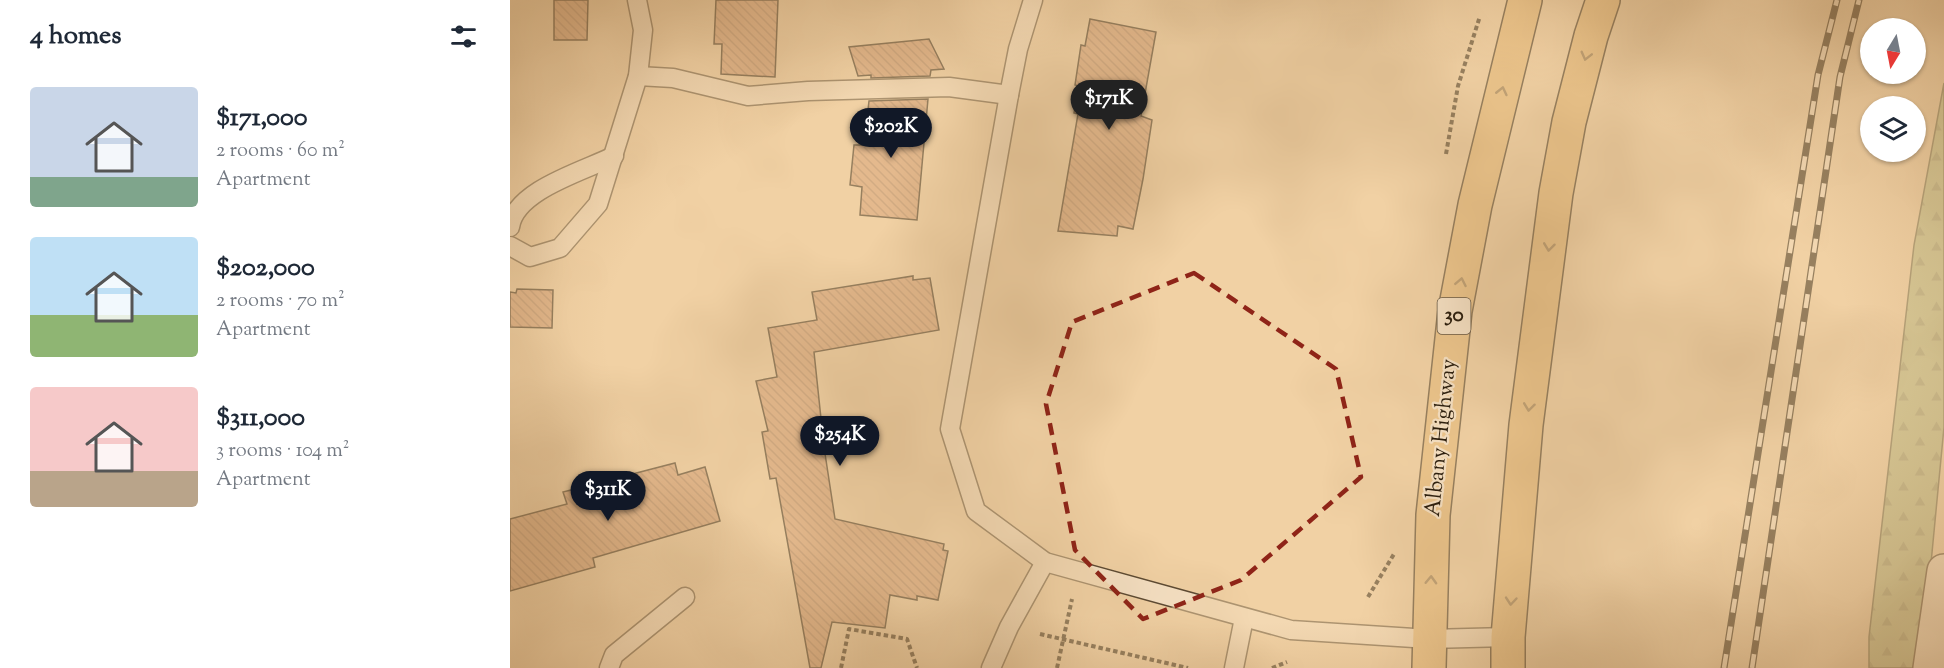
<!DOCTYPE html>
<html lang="en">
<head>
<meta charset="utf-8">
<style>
	body { margin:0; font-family:"Sorts Mill Goudy",serif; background:#f2f2f3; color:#1f2937; height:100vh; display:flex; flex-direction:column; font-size:22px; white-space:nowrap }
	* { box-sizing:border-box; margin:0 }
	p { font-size:20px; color:#747a83 }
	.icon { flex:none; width:33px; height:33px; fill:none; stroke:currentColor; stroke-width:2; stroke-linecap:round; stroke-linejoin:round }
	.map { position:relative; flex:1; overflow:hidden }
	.panel { display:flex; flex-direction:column; background:#fff; width:510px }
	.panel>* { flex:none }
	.needle { width:39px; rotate:190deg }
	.tools { position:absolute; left:1350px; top:18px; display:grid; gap:12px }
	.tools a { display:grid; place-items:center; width:66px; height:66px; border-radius:50%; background:#fff; box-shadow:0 2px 4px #0004; font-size:30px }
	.price { position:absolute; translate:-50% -51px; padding:0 14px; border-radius:21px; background:#111827; color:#fff; font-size:20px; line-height:39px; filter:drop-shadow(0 2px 3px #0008) }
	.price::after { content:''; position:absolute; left:50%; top:36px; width:18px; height:14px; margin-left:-9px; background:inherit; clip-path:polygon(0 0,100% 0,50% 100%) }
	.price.on { background:#222; color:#fff }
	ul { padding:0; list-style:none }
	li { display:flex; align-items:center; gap:18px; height:150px; padding:0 30px }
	li span { display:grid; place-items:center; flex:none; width:168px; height:120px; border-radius:6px; color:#555 }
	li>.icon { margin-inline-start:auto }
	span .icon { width:72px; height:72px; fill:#fffc; stroke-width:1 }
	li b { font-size:26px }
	h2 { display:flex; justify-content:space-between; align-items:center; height:72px; padding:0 30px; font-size:26px }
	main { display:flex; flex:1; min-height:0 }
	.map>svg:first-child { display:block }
</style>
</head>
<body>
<main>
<section class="panel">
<h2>4 homes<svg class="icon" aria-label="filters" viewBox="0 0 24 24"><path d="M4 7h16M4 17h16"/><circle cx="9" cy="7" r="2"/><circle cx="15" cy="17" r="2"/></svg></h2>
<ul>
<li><span style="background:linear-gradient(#c9d6e8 75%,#7fa58c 0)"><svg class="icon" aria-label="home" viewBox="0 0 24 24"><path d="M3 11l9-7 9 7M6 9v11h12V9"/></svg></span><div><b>$171,000</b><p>2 rooms · 60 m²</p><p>Apartment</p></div></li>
<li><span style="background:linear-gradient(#bfe0f5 65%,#8fb573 0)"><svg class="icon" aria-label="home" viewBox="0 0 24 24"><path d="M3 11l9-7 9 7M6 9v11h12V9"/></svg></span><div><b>$202,000</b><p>2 rooms · 70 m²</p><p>Apartment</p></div></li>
<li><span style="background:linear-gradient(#f6c9c9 70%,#b9a48a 0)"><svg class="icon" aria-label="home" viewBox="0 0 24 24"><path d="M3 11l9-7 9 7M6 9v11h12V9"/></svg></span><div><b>$311,000</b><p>3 rooms · 104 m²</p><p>Apartment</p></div></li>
</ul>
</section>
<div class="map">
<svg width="1434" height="668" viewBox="0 0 1434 668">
	<defs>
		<pattern id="forest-firs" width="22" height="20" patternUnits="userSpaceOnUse" patternTransform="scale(1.5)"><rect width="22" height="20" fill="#babc86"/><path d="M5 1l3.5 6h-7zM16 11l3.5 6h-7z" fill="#a0a172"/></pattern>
		<pattern id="building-back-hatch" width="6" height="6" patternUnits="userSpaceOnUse" patternTransform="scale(1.5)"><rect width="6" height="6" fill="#d69b72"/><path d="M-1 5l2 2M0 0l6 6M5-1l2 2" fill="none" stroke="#ae7e5c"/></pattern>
	</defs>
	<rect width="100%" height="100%" fill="#f1d1a4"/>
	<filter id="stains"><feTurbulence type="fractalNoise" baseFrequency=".00333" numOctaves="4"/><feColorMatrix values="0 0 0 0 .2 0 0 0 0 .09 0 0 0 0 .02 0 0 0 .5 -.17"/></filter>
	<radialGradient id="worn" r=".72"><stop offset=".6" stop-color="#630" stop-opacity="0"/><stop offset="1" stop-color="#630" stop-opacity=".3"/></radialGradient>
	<path fill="url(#forest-firs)" stroke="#726c4a" stroke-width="1.5" d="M1434,83v344l-23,241h-52v-31l45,-392z"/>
	<g fill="url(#building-back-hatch)" stroke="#2a1d0d" stroke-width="1.5">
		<path d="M44,0h34l-1,40h-33z"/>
		<path d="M206,0h62l-3,77 -54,-3 1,-30h-8z"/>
		<path d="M580,19l66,13 -15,84 11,4 -9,59 -10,50 -15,-3 -1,10 -59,-5 20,-117 -4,-1 5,-27 -4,-1 6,-40 4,1z"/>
		<path d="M419,39l15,30 -13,1 -1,6 -59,2v-3l-13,1 -9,-29z"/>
		<path d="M418,99l-11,121 -57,-5 2,-28 -12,-2 4,-40h10l5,-44z"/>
		<path d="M403,276v4l17,-2 9,52 -125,22 10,95 11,72 109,25 -1,6 5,1 -10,49 -21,-4v4l-27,-5 -5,33 -53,-6 -11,46h-11l-34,-190 -6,1 -8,-47 6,-1 -12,-50 21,-4 -9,-49 49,-8 -5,-28z"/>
		<path d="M7,289l36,1 -1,38 -42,-1v-35l6,1z"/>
		<path d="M165,463l3,12 27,-8 15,54 -127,37 2,9 -85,24v-72l57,-15 -4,-12z"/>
	</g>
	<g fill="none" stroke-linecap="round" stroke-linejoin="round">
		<defs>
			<g id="lane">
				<path d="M523,0l-15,49 -9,46 -59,334 26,82 69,51 246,68 138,9 79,-2"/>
				<path d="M128,76l35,2 75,18 60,-5 141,-4 60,8"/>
				<path d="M0,227c5,-37 74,-56 104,-71"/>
				<path d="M0,246l20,11 30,-9 38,-44 40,-128 5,-46 -6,-30"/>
				<path d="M99,668l5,-13 71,-58"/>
				<path d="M481,668l18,-41 36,-65"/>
				<path d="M724,668l10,-50"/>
			</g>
			<path id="street" d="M1420,668l14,-97"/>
			<g id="highway">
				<path d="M919,668l4,-153 22,-204 20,-106 50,-205"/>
				<path d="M998,668v-31l18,-212 30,-232 13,-71 22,-86 12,-36"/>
			</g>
		</defs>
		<use href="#lane" stroke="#5c4a33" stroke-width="21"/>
		<use href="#street" stroke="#5c4a33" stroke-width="36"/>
		<use href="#highway" stroke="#2a1d0d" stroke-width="36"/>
		<g stroke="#2a1d0d" stroke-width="4" stroke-dasharray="4.5 3" stroke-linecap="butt">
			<path d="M936,154l12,-68 22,-70"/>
			<path d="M858,597l26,-43"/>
			<path d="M530,634l148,34"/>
			<path d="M331,668l8,-39 58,10 10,29"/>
			<path d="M547,668l15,-69"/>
			<path d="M762,668l15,-6"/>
		</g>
		<use href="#lane" stroke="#f6e1c4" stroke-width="18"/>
		<use href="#street" stroke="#f6e1c4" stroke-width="33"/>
		<use href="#highway" stroke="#e8b872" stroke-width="33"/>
		<defs>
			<g id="rail">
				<path d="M1214,668l94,-593 19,-75"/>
				<path d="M1242,668l88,-591 19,-77"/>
			</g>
		</defs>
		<use href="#rail" stroke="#2a1d0d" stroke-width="7"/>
		<use href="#rail" stroke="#f6e1c4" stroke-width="4.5" stroke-dasharray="14" stroke-linecap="butt"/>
	</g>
	<defs><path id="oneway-chevron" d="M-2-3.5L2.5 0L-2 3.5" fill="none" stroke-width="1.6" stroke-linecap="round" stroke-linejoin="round" transform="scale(1.5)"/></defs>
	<g stroke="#896a40">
		<use href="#oneway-chevron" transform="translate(1076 56) rotate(104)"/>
		<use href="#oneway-chevron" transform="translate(992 91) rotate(-77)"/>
		<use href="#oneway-chevron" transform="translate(1039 247) rotate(97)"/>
		<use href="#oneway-chevron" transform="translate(951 282) rotate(-79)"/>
		<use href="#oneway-chevron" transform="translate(1019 407) rotate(97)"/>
		<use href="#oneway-chevron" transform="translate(921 580) rotate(-88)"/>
		<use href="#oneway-chevron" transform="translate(1001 601) rotate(95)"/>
	</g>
	<path d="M0 0H1434V668H0ZM684,273l142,96 25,108 -120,103 -98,39 -68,-69 -29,-146 26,-82z" fill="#f1d1a4" fill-opacity=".55" fill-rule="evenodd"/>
	<path fill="none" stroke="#8f2418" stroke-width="4.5" stroke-dasharray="12 8" stroke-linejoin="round" d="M684,273l142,96 25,108 -120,103 -98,39 -68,-69 -29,-146 26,-82z"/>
	<g text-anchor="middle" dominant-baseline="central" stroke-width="4.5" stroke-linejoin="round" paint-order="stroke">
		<rect fill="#f6e1c4" stroke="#675844" stroke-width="1.5" x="927.5" y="298" width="33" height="36" rx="4.5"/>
		<g font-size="21" font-weight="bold" fill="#2a1d0d">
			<text x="944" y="316">30</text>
		</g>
		<g font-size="22" fill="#2a1d0d" stroke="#f6e1c4">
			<text transform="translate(932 438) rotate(-84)">Albany Highway</text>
		</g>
	</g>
	<rect width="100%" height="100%" filter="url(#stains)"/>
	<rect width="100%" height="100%" fill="url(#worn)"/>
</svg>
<div class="tools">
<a><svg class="needle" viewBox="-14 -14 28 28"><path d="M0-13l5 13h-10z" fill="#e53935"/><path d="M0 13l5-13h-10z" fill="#747a83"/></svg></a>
<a><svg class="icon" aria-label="layers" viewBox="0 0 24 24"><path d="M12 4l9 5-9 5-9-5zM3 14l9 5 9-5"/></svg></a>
</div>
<b class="price on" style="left:599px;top:131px">$171K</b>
<b class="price" style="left:381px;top:159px">$202K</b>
<b class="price" style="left:330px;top:467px">$254K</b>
<b class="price" style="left:98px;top:522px">$311K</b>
</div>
</main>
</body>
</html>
